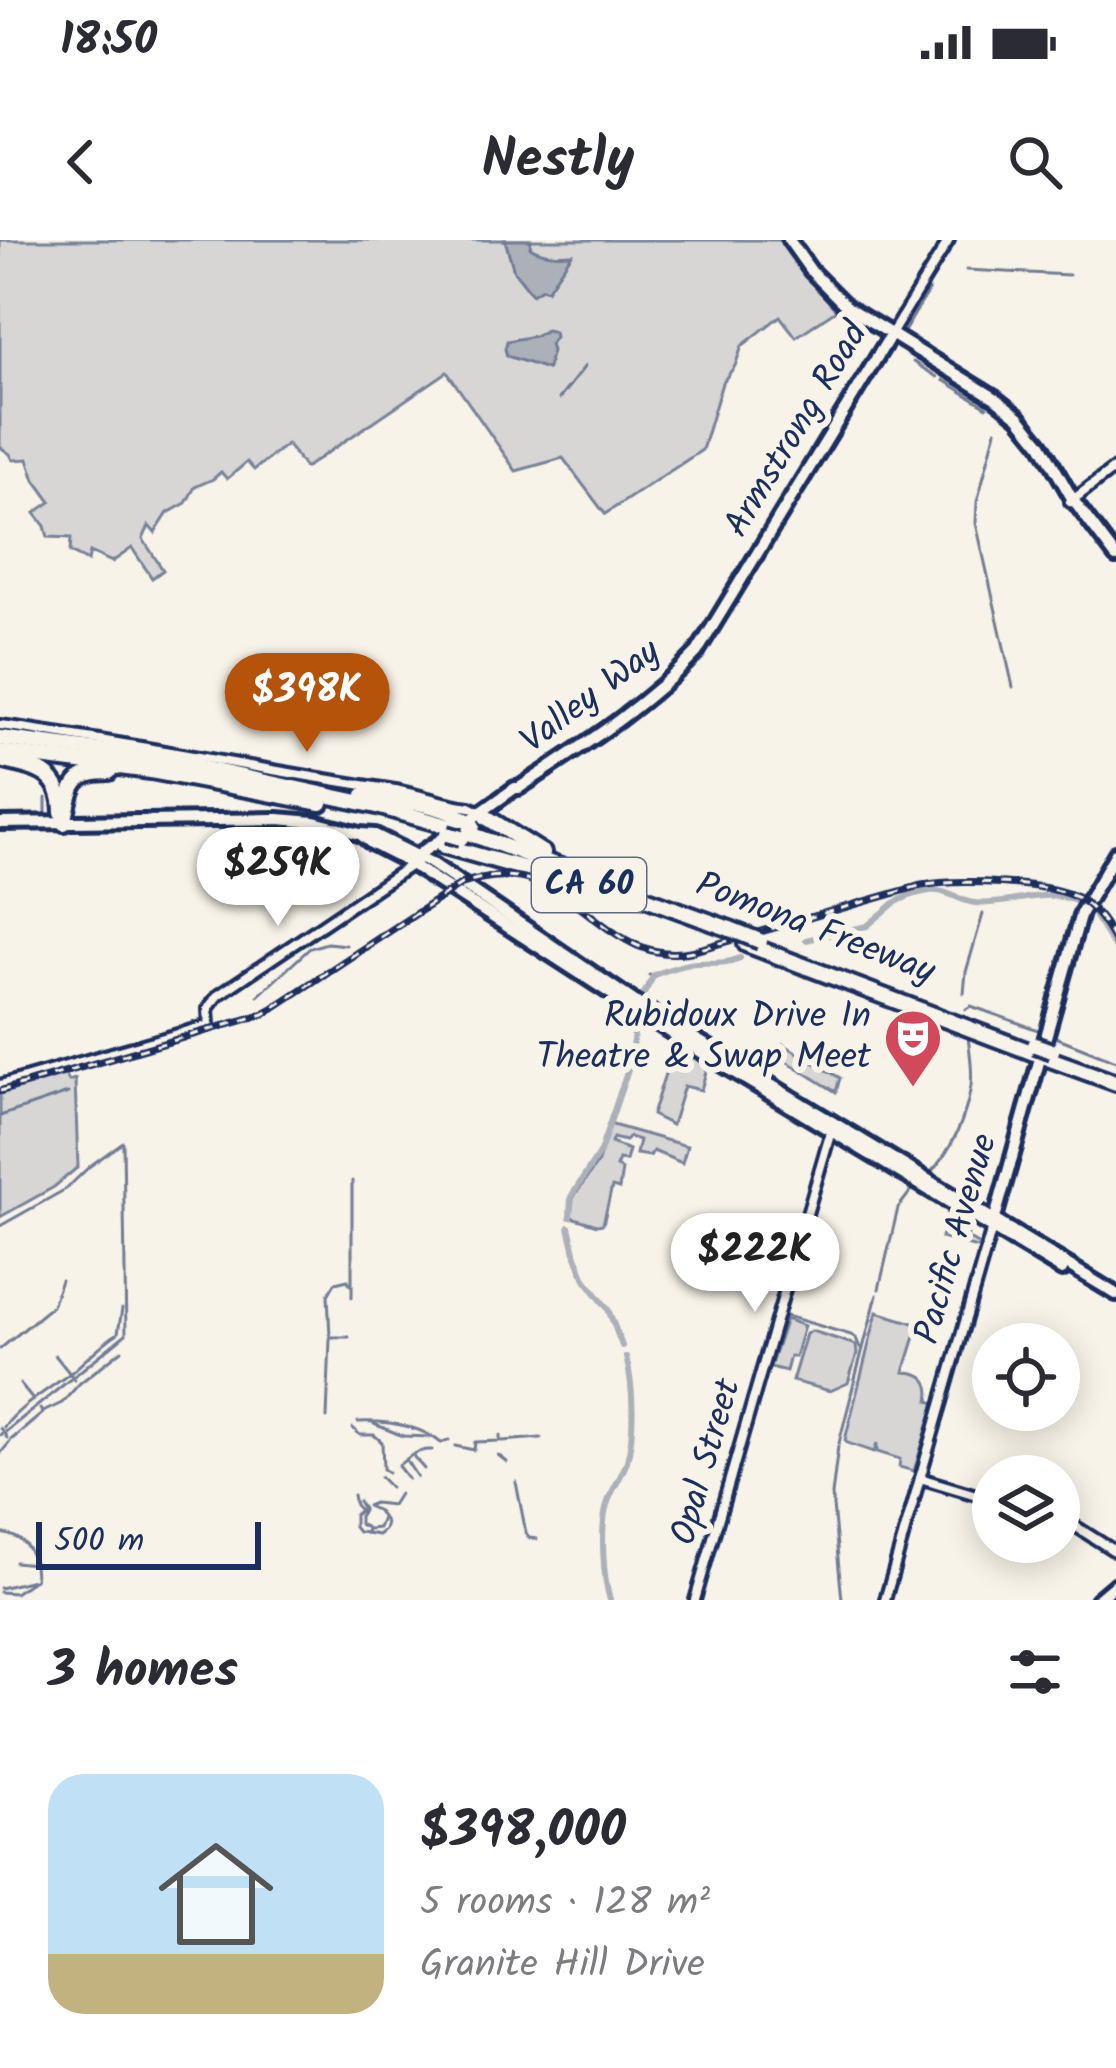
<!DOCTYPE html>
<html lang="en">
<head>
<meta charset="utf-8">
<style>
	body { margin:0; font-family:Kalam,sans-serif; background:#f7f7f7; color:#2b2b33; height:100vh; display:flex; flex-direction:column; font-size:45px; white-space:nowrap }
	* { box-sizing:border-box; margin:0 }
	p { font-size:39px; color:#7c7c81 }
	.icon { flex:none; width:66px; height:66px; fill:none; stroke:currentColor; stroke-width:2; stroke-linecap:round; stroke-linejoin:round }
	.map { position:relative; height:1360px; overflow:hidden }
	.drawer { display:flex; flex-direction:column; background:#fff; flex:1 }
	.drawer>* { flex:none }
	.fabs { position:absolute; left:972px; top:1083px; display:grid; gap:24px }
	.fabs a { display:grid; place-items:center; width:108px; height:108px; border-radius:50%; background:#fff; box-shadow:0 6px 30px #0003; font-size:60px }
	.scale { position:absolute; left:36px; bottom:30px; width:225px; box-sizing:border-box; padding-left:12px; border:6px solid #1b2f5e; border-top:0; font-size:33px; line-height:42px; white-space:nowrap; color:#1b2f5e; -webkit-text-stroke:9px #f7f3e8; paint-order:stroke }
	.price { position:absolute; translate:-50% -102px; padding:0 27px; border-radius:42px; background:#fff; color:#222; font-size:39px; line-height:78px; filter:drop-shadow(0 3px 6px #0008) }
	.price::after { content:''; position:absolute; left:50%; top:72px; width:36px; height:27px; margin-left:-18px; background:inherit; clip-path:polygon(0 0,100% 0,50% 100%) }
	.price.selected { background:#b45309; color:#fff }
	ul { padding:0; list-style:none }
	li { display:flex; align-items:center; gap:36px; height:300px; padding:0 48px }
	li+li { border-top:3px solid #e1e1e2 }
	li span { display:grid; place-items:center; flex:none; width:336px; height:240px; border-radius:36px; color:#555 }
	li>.icon { margin-inline-start:auto }
	span .icon { width:144px; height:144px; fill:#fffc; stroke-width:1 }
	li b { font-size:51px }
	h2 { display:flex; justify-content:space-between; align-items:center; height:144px; padding:0 48px; font-size:51px }
	.status { display:flex; justify-content:space-between; align-items:center; height:84px; padding:0 60px; background:#fff; direction:ltr }
	.status svg { height:33px; fill:currentColor }
	header { display:flex; justify-content:space-between; align-items:center; height:156px; padding:0 48px; background:#fff; font-size:54px; font-weight:600 }
	.map>svg:first-child { display:block }
</style>
</head>
<body>
<div class="status"><b>18:50</b><svg viewBox="0 0 49 12"><path d="M0 12V9h3v3zM5 12V6h3v6zM10 12V3h3v9zM15 12V0h3v12zM26 1h20v11H26zM47 4h2v5h-2z"/></svg></div>
<header><svg class="icon" aria-label="back" viewBox="0 0 24 24"><path d="M15 5l-7 7 7 7"/></svg>Nestly<svg class="icon" aria-label="search" viewBox="0 0 24 24"><circle cx="10" cy="10" r="6"/><path d="M15 15l6 6"/></svg></header>
<div class="map">
<svg width="1116" height="1360" viewBox="0 0 1116 1360">
	<rect width="100%" height="100%" fill="#f7f3e8"/>
	<filter id="ink" filterUnits="userSpaceOnUse"><feTurbulence type="fractalNoise" baseFrequency=".00833" numOctaves="2"/><feDisplacementMap in="SourceGraphic" scale="24" xChannelSelector="R" yChannelSelector="G"/><feConvolveMatrix kernelMatrix="1 2 1 2 8 2 1 2 1" color-interpolation-filters="sRGB"/></filter>
	<g filter="url(#ink)">
		<g fill="#d7d6d4" stroke="#798299" stroke-width="3">
			<path d="M0,0h780l20,29 36,41 -40,27 -16,-21 -38,30 -7,20 -13,17 -20,67 -97,64 -42,-56 -47,13 -69,-99 -142,96 -18,-24 -33,26 -7,-8 -20,17 -6,-7 -8,7 -18,8 -9,16 -18,10 -13,20 -6,-7 -6,13 20,31 -11,8 -20,-30 -20,14 -22,-10 -2,9 -18,-9 1,-14 -23,-1 -3,-11 -10,-13 16,-11 -16,-22 -7,-21 -15,1 -3,-6 -10,-7z"/>
			<path d="M675,802l33,19v3l-7,26 -17,-4 -12,39 -20,-10z"/>
			<path d="M783,804l57,34 -4,14 -58,-36z"/>
			<path d="M65,835l4,6 6,-2 3,88 -24,20 -54,30v-123z"/>
			<path d="M609,884l78,22 -5,17 -29,-12 -3,5 -14,-2 3,-14 -10,-3 -4,4 -12,-3 -2,5 18,7 -3,11 -7,-1 -3,7 6,3 -3,19 -7,-2 -9,37 -6,1 -26,-8 2,-19 25,-36z"/>
			<path d="M949,967l18,10 -4,9 6,4 -2,8 14,8 -1,3 -39,-11z"/>
			<path d="M877,1072l40,12 1,3 -14,45c19,0 29,9 25,29l6,2 -21,68 -15,-4 1,-8 -23,-7v-9l-3,9 -27,-9 -2,-3z"/>
			<path d="M786,1079l18,7 -9,31 -5,-1 -4,15 -16,-4z"/>
			<path d="M812,1091l44,14 1,9 -9,29 -18,8 -38,-10 14,-47z"/>
		</g>
		<g fill="#acb0b9" stroke="#727c95" stroke-width="3">
			<path d="M505,0h26l-1,7c13,8 28,8 42,7l-25,36 -5,-2 -10,6 -18,-23z"/>
			<path d="M546,90l8,2 1,5 -5,7 2,7 -5,18 -40,-13 -2,-7 2,-8 27,-5z"/>
		</g>
		<g fill="none" stroke-linecap="round" stroke-linejoin="round">
			<g stroke="#727c95" stroke-width="3">
				<path d="M966,30l103,5"/>
				<path d="M905,90l24,-40"/>
				<path d="M913,122l24,15"/>
				<path d="M943,140l44,27"/>
				<path d="M559,159l26,-33"/>
				<path d="M996,190l-19,72 -1,21 37,164"/>
				<path d="M46,558v15l4,5"/>
				<path d="M649,735h5"/>
				<path d="M964,753l2,-21 17,-58"/>
				<path d="M258,756l52,-48 17,-5 19,2"/>
				<path d="M966,769l5,-3 70,25"/>
				<path d="M1053,796l63,25"/>
				<path d="M0,876l68,-23"/>
				<path d="M929,934c22,-21 37,-57 42,-88 2,-16 -1,-33 -3,-49"/>
				<path d="M352,941v116"/>
				<path d="M0,986l66,-37 24,-23 33,-24 3,192 -122,99 3,5"/>
				<path d="M879,1049l19,-81 16,-21"/>
				<path d="M783,1075l68,20 5,3 4,10"/>
				<path d="M349,1097h-19l-2,-42 7,-12 13,-3 2,5"/>
				<path d="M0,1109l52,-43 9,-26"/>
				<path d="M55,1115l20,25"/>
				<path d="M20,1144l13,16"/>
				<path d="M851,1154l26,-99"/>
				<path d="M43,1172l19,-9 18,-20 42,-33"/>
				<path d="M327,1178l3,-79"/>
				<path d="M358,1182c28,-1 61,3 83,21l8,-3"/>
				<path d="M374,1184l29,12 29,1"/>
				<path d="M4,1187c18,-23 46,-38 69,-56 15,-13 28,-27 45,-38l4,-24"/>
				<path d="M0,1188l3,4 -3,3"/>
				<path d="M353,1188l7,7h14l8,7 1,27 5,3"/>
				<path d="M11,1200l32,-27 -3,-4"/>
				<path d="M502,1201l39,-3"/>
				<path d="M839,1203l12,-47"/>
				<path d="M455,1206l19,4 1,-8 25,-1v-6"/>
				<path d="M838,1206l-6,49 10,105"/>
				<path d="M0,1214l10,-12"/>
				<path d="M498,1215l9,7"/>
				<path d="M414,1217l10,12"/>
				<path d="M406,1220l11,17"/>
				<path d="M380,1237l10,10"/>
				<path d="M408,1239l-10,-13c10,-9 20,-17 34,-16"/>
				<path d="M516,1242l10,51 3,5 8,1"/>
				<path d="M353,1255l2,10 4,4"/>
				<path d="M358,1261l5,8v2l-4,5v8l8,4 -1,5 -8,-1 -4,-5v-12l8,-6"/>
				<path d="M369,1289l9,-1 4,-10"/>
				<path d="M0,1293c20,3 28,10 34,29"/>
				<path d="M366,1293l12,2 6,-5 2,-7 -8,-12 -11,-5 7,-3 18,2 7,-11"/>
				<path d="M15,1322l19,2 1,13"/>
				<path d="M0,1348l33,-8"/>
				<path d="M0,1352l15,1 20,-14"/>
			</g>
			<g stroke="#acb0b9" stroke-width="6">
				<path d="M893,664c11,-7 24,-11 36,-13 17,-2 30,10 46,12 36,4 70,-18 104,0"/>
				<path d="M1092,672l24,38"/>
				<path d="M806,700l61,-14 24,-20"/>
				<path d="M641,759l13,-24c13,-5 28,-11 42,-12 16,-1 28,2 44,-5"/>
				<path d="M570,977l1,-20 29,-45 29,-86 7,-45"/>
				<path d="M569,987l6,25"/>
				<path d="M576,1016l9,23 23,30 14,37"/>
				<path d="M610,1360c-7,-22 -10,-72 -3,-95 4,-15 15,-28 20,-44 8,-31 7,-73 -1,-104"/>
			</g>
			<defs>
				<g id="minor">
					<path d="M890,96l59,-96"/>
					<path d="M1070,262l46,-35"/>
					<path d="M0,485c130,17 259,45 389,64 28,4 53,15 81,18l10,5"/>
					<path d="M0,845l209,-60 -1,-16 9,-13 194,-131"/>
					<path d="M920,1238l73,22"/>
					<path d="M1059,1279l16,7 41,26"/>
					<path d="M695,1360l136,-469"/>
					<path d="M885,1360l107,-372"/>
				</g>
				<g id="major">
					<path d="M789,0l22,31 36,36 148,91 24,19 22,27 32,56 43,57"/>
					<path d="M0,583l278,-4 36,3 46,12 15,1 56,28 210,143 475,288"/>
					<path d="M466,583l49,-35h4c62,-41 127,-82 178,-136l193,-316"/>
					<path d="M360,594l11,9 35,18 306,198 350,211"/>
					<path d="M415,622l7,-10 29,-19"/>
					<path d="M993,985l88,-312 35,-60"/>
					<path d="M1097,1360l19,-16"/>
				</g>
				<g id="highway">
					<path d="M0,498l154,20 223,48 78,22"/>
					<path d="M0,512l151,19 170,32"/>
					<path d="M0,520c34,8 61,10 62,52"/>
					<path d="M364,555c30,4 88,9 109,31"/>
					<path d="M486,577l57,36"/>
					<path d="M64,583c8,-31 4,-51 45,-51"/>
					<path d="M468,593l262,96"/>
					<path d="M444,606l151,42"/>
					<path d="M746,704l288,109"/>
					<path d="M1050,819l66,24"/>
				</g>
			</defs>
			<use href="#minor" stroke="#1b2f5e" stroke-width="16"/>
			<use href="#major" stroke="#1b2f5e" stroke-width="20"/>
			<use href="#highway" stroke="#1b2f5e" stroke-width="22"/>
			<use href="#minor" stroke="#f7f3e8" stroke-width="8"/>
			<use href="#major" stroke="#f7f3e8" stroke-width="10"/>
			<use href="#highway" stroke="#f7f3e8" stroke-width="14"/>
			<defs>
				<path id="rail" d="M0,851l264,-77 197,-130c112,-40 138,87 232,67l226,-65c35,-7 130,-5 161,13 17,11 26,26 36,44"/>
			</defs>
			<use href="#rail" stroke="#1b2f5e" stroke-width="8"/>
			<use href="#rail" stroke="#f7f3e8" stroke-width="3" stroke-dasharray="9" stroke-linecap="butt"/>
			<defs>
				<g id="highway-bridge">
					<path d="M447,594l14,4"/>
					<path d="M730,689l30,12"/>
					<path d="M1035,805l17,6"/>
				</g>
			</defs>
			<use href="#highway-bridge" stroke="#1b2f5e" stroke-width="22" stroke-linecap="butt"/>
			<use href="#highway-bridge" stroke="#f7f3e8" stroke-width="14"/>
		</g>
	</g>
	<defs>
		<symbol id="theatre-pin" viewBox="-11 -11 22 30"><path d="M0 17L-7.5 6A9.5 9.5 0 1 1 7.5 6Z" fill="#d1495b" stroke="#f7f3e8"/><path d="M-5-5.5Q0-4 5-5.5V0Q5 5 0 6Q-5 5-5 0ZM-3.3-2.5H-1v1.5H-3.3ZM1-2.5H3.3v1.5H1ZM-2.8 1Q0 5.5 2.8 1Z" fill="#fff"/></symbol>
	</defs>
	<g fill-rule="evenodd">
		<use href="#theatre-pin" x="880" y="765" width="66" height="90"/>
	</g>
	<g text-anchor="middle" dominant-baseline="central" stroke-width="12" stroke-linejoin="round" paint-order="stroke">
		<rect fill="#f7f3e8" stroke="#5d6a87" stroke-width="3" x="532" y="618" width="114" height="54" rx="9"/>
		<g font-size="33" font-weight="bold" fill="#1b2f5e">
			<text x="589" y="645">CA 60</text>
		</g>
		<g font-size="36" fill="#1b2f5e" stroke="#f7f3e8">
			<text transform="translate(797 190) rotate(-59)">Armstrong Road</text>
			<text transform="translate(591 457) rotate(-37)">Valley Way</text>
			<text transform="translate(815 689) rotate(21)">Pomona Freeway</text>
			<text transform="translate(957 999) rotate(-74)">Pacific Avenue</text>
			<text transform="translate(707 1222) rotate(-74)">Opal Street</text>
		</g>
		<g font-size="36" fill="#1b2f5e" stroke="#f7f3e8" text-anchor="end">
			<text x="871" y="777">Rubidoux Drive In<tspan x="871" dy="41">Theatre &amp; Swap Meet</tspan></text>
		</g>
	</g>
</svg>
<div class="fabs">
<a><svg class="icon" aria-label="locate" viewBox="0 0 24 24"><circle cx="12" cy="12" r="6"/><path d="M12 2v4M12 18v4M2 12h4M18 12h4"/></svg></a>
<a><svg class="icon" aria-label="layers" viewBox="0 0 24 24"><path d="M12 4l9 5-9 5-9-5zM3 14l9 5 9-5"/></svg></a>
</div>
<div class="scale">500 m</div>
<b class="price selected" style="left:307px;top:515px">$398K</b>
<b class="price" style="left:278px;top:689px">$259K</b>
<b class="price" style="left:755px;top:1075px">$222K</b>
</div>
<section class="drawer">
<h2>3 homes<svg class="icon" aria-label="filters" viewBox="0 0 24 24"><path d="M4 7h16M4 17h16"/><circle cx="9" cy="7" r="2"/><circle cx="15" cy="17" r="2"/></svg></h2>
<ul>
<li><span style="background:linear-gradient(#bfe0f5 75%,#c2b280 0)"><svg class="icon" aria-label="home" viewBox="0 0 24 24"><path d="M3 11l9-7 9 7M6 9v11h12V9"/></svg></span><div><b>$398,000</b><p>5 rooms · 128 m²</p><p>Granite Hill Drive</p></div></li>
</ul>
</section>
</body>
</html>
